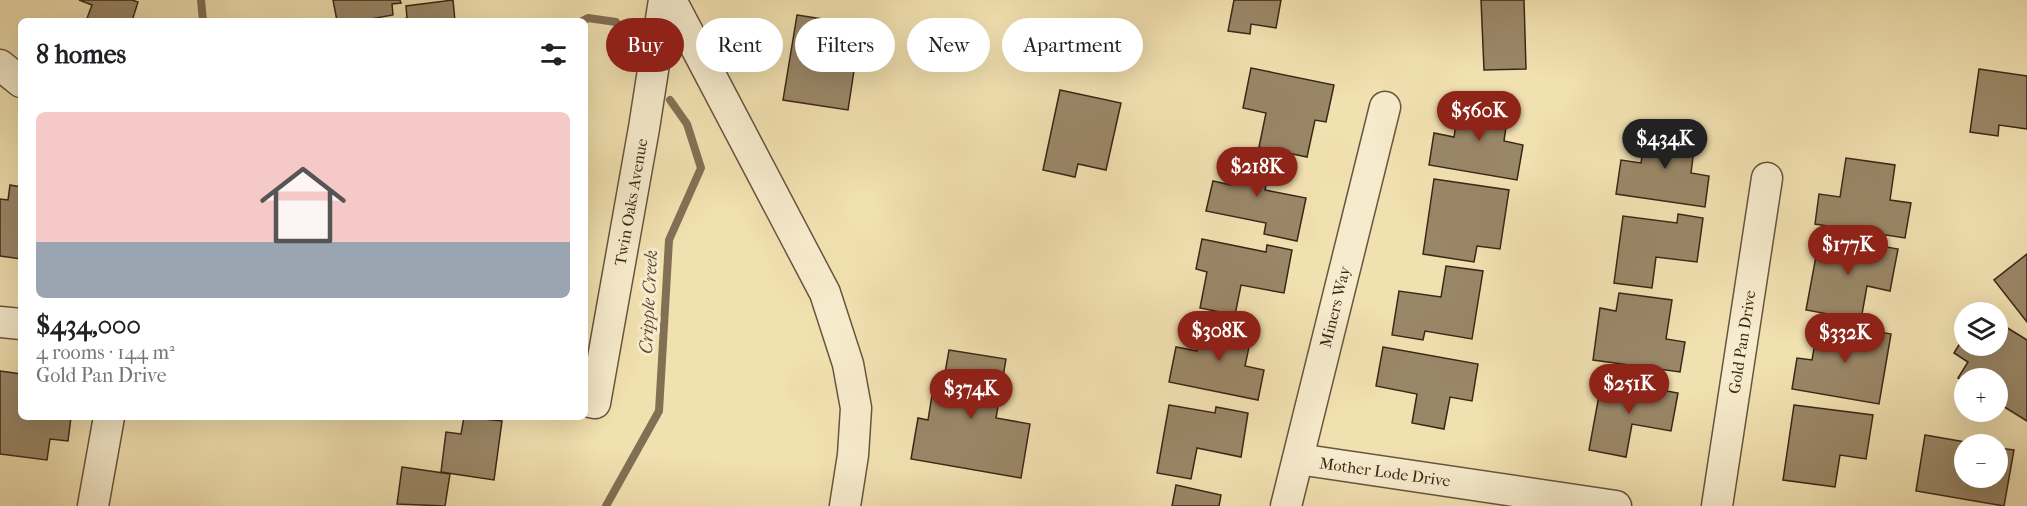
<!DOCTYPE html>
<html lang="en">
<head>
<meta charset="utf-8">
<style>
	body { margin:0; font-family:"IM FELL French Canon",serif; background:#f6f6f6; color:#202124; height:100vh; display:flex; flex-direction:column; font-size:22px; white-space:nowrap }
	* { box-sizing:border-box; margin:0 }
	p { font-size:20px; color:#757577 }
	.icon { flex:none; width:33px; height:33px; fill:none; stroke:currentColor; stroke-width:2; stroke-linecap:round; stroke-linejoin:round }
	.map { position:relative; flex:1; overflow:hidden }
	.drawer { position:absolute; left:18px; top:18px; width:570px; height:402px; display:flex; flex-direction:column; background:#fff; border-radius:9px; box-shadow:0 6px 24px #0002 }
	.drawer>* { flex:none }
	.guide { position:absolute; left:606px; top:18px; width:570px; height:54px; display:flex; gap:12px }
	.buttons { position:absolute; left:1954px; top:302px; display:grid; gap:12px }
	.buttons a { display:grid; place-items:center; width:54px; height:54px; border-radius:50%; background:#fff; box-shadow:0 6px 24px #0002; font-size:30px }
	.price { position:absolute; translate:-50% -51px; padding:0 14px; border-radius:21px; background:#8f2418; color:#fff; font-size:20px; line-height:39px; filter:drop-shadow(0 2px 3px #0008) }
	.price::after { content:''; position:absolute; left:50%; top:36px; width:18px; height:14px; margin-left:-9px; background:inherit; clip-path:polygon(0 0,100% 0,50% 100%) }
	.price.on { background:#222; color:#fff }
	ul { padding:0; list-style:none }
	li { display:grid; align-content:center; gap:12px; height:318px; padding:0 18px }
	li span { display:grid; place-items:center; height:186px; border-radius:9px; color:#555 }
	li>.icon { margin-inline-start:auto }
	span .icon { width:108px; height:108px; fill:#fffc; stroke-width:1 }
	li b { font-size:26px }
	h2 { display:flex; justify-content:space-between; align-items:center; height:72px; padding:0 18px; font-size:26px }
	.tag { padding:0 21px; border-radius:27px; background:#fff; box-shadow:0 6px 24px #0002; font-size:21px; line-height:54px }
	.tag.on { background:#8f2418; color:#fff }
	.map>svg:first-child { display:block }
</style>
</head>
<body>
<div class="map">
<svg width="2027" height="506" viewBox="0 0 2027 506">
	<rect width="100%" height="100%" fill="#f1e0b0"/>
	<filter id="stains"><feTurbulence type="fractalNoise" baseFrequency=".00333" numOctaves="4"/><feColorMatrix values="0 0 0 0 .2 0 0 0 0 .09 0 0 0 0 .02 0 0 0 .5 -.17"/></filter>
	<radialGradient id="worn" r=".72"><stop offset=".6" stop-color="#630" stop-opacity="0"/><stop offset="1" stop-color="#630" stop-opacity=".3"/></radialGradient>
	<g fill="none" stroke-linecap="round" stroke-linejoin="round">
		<g stroke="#837054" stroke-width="8">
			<path d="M201,0l2,21"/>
			<path d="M582,21l6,-3 28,4 19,28"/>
			<path d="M606,506l53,-95 10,-171 32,-72 -14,-44 -17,-24"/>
		</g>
	</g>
	<g fill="#9a8767" stroke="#3b2717" stroke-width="1.5">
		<path d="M79,0h53l6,2 -6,19h-46l6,-16z"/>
		<path d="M333,0h67l1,3 -9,1 1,11 -34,6h-22z"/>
		<path d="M453,0l2,21h-59l11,-3 -1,-12z"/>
		<path d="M1234,0h47l-5,28 -25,-4 -1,10 -22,-3z"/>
		<path d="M1481,0h43l2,69 -42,1z"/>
		<path d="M797,15l64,10 -13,85 -65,-10z"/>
		<path d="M1251,68l83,17 -8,37 -11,-2 -8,37 -48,-10 7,-34 -23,-5z"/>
		<path d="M1979,69l48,7v53l-28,-4 -1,11 -28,-4z"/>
		<path d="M1060,90l61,13 -15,67 -28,-6 -3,13 -32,-7z"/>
		<path d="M1460,98l49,8 -5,35 19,4 -6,35 -88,-15 5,-32 20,4z"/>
		<path d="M1646,127l50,7 -5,39 18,3 -4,31 -89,-13 5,-34 20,3z"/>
		<path d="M1238,150l34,7 -7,33 41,8 -9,43 -33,-7 2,-11 -60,-12 7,-30 18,4z"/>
		<path d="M1846,158l49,7 -5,35 21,3 -6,35 -90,-14 4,-30 21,3z"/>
		<path d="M1434,179l75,11 -9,59 -23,-3 -3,16 -51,-8z"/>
		<path d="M10,185l11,2v72l-21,-3v-57l8,1z"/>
		<path d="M1678,214l25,4 -6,44 -41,-5 -4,31 -38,-5 9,-67 54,7z"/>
		<path d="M1820,235l78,14 -8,42 -23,-5 -6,34 -55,-10z"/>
		<path d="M1202,239l64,13 1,-7 25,5 -8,43 -43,-8 -6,30 -35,-7 7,-36 -11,-3z"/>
		<path d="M2027,254v68l-33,-42z"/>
		<path d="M1446,266l37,5 -11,68 -47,-8 -2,9 -31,-5 7,-44 42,6z"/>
		<path d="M1619,293l53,7 -6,39 19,3 -5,30 -87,-12 7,-52 16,3z"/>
		<path d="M1984,303l18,11 -4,5v-7h-19z"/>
		<path d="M1203,318l50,10 -8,38 19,4 -6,30 -89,-18 7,-35 21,4z"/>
		<path d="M1819,321l72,13 -12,70 -87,-15 5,-31 15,2z"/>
		<path d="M2006,327l21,13v81l-29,-18v-25h-33v4l-7,-4 10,-16 -14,-9 11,-18v10h18l9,6 3,-6h3v-4z"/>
		<path d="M1383,347l95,17 -6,37 -22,-4 -6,32 -32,-6 5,-29 -41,-8z"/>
		<path d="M949,350l57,9 -10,59 34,6 -9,54 -110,-19 7,-41 10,2 5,-31 9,1z"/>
		<path d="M0,371l21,3v43h50l-3,24 -18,-2 -3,21 -47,-6z"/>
		<path d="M1602,379l76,14 -7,38 -39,-7 -6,33 -37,-7z"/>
		<path d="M1169,405l46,8 1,-6 32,6 -7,44 -44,-9 -6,31 -34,-6z"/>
		<path d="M1794,405l79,10 -7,44 -26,-4 -5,32 -52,-7z"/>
		<path d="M464,417l38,4 -8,59 -53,-8 5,-40 15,2z"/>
		<path d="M1925,435l52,9h-12v33h33v-29l16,2 -10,56 -88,-15z"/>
		<path d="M402,467l48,7 -5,32 -48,-2z"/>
		<path d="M1176,485l45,10 -2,11h-47z"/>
	</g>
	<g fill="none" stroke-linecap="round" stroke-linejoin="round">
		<defs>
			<g id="minor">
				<path d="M671,0l154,293 23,71 8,44 -3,47 -8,51"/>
				<path d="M0,65l21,17"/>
				<path d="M0,322l21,2"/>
				<path d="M585,401l10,2 49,-275 20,-128"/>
				<path d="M1298,459l318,47"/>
				<path d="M93,506l16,-89"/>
				<path d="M1286,506l99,-399"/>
				<path d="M1717,506l50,-328"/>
			</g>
		</defs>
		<use href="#minor" stroke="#68553d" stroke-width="33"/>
		<use href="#minor" stroke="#f6ebcc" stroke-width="30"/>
	</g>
	<g text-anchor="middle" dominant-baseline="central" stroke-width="6" stroke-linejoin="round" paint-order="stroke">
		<g font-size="16" fill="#3b2717" stroke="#f6ebcc">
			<text transform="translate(631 202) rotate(-80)">Twin Oaks Avenue</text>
			<text transform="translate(1335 307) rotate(-76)">Miners Way</text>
			<text transform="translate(1742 342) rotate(-81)">Gold Pan Drive</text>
			<text transform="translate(1385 472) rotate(8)">Mother Lode Drive</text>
		</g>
		<g font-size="18" font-style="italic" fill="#5f4c35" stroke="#f6ebcc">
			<text transform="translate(649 302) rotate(-87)">Cripple Creek</text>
		</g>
	</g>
	<rect width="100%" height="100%" filter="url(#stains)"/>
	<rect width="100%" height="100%" fill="url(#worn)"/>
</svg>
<div class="buttons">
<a><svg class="icon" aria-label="layers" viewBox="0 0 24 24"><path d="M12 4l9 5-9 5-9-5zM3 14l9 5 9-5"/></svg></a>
<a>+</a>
<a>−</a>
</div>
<b class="price" style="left:1479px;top:142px">$560K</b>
<b class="price on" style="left:1665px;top:170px">$434K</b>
<b class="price" style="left:1257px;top:198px">$218K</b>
<b class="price" style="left:1848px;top:276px">$177K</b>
<b class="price" style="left:1219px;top:362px">$308K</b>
<b class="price" style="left:1845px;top:364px">$332K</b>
<b class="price" style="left:1629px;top:415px">$251K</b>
<b class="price" style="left:971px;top:420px">$374K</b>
<div class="guide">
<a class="tag on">Buy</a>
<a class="tag">Rent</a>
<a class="tag">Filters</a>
<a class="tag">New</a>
<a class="tag">Apartment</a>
</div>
<section class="drawer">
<h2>8 homes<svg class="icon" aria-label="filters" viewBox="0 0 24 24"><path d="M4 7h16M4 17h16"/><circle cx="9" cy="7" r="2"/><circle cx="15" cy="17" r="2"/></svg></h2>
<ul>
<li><span style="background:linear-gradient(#f6c9c9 70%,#9aa5b1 0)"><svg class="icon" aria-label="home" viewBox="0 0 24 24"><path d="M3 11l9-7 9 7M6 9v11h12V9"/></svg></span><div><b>$434,000</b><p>4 rooms · 144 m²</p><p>Gold Pan Drive</p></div></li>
</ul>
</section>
</div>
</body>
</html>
